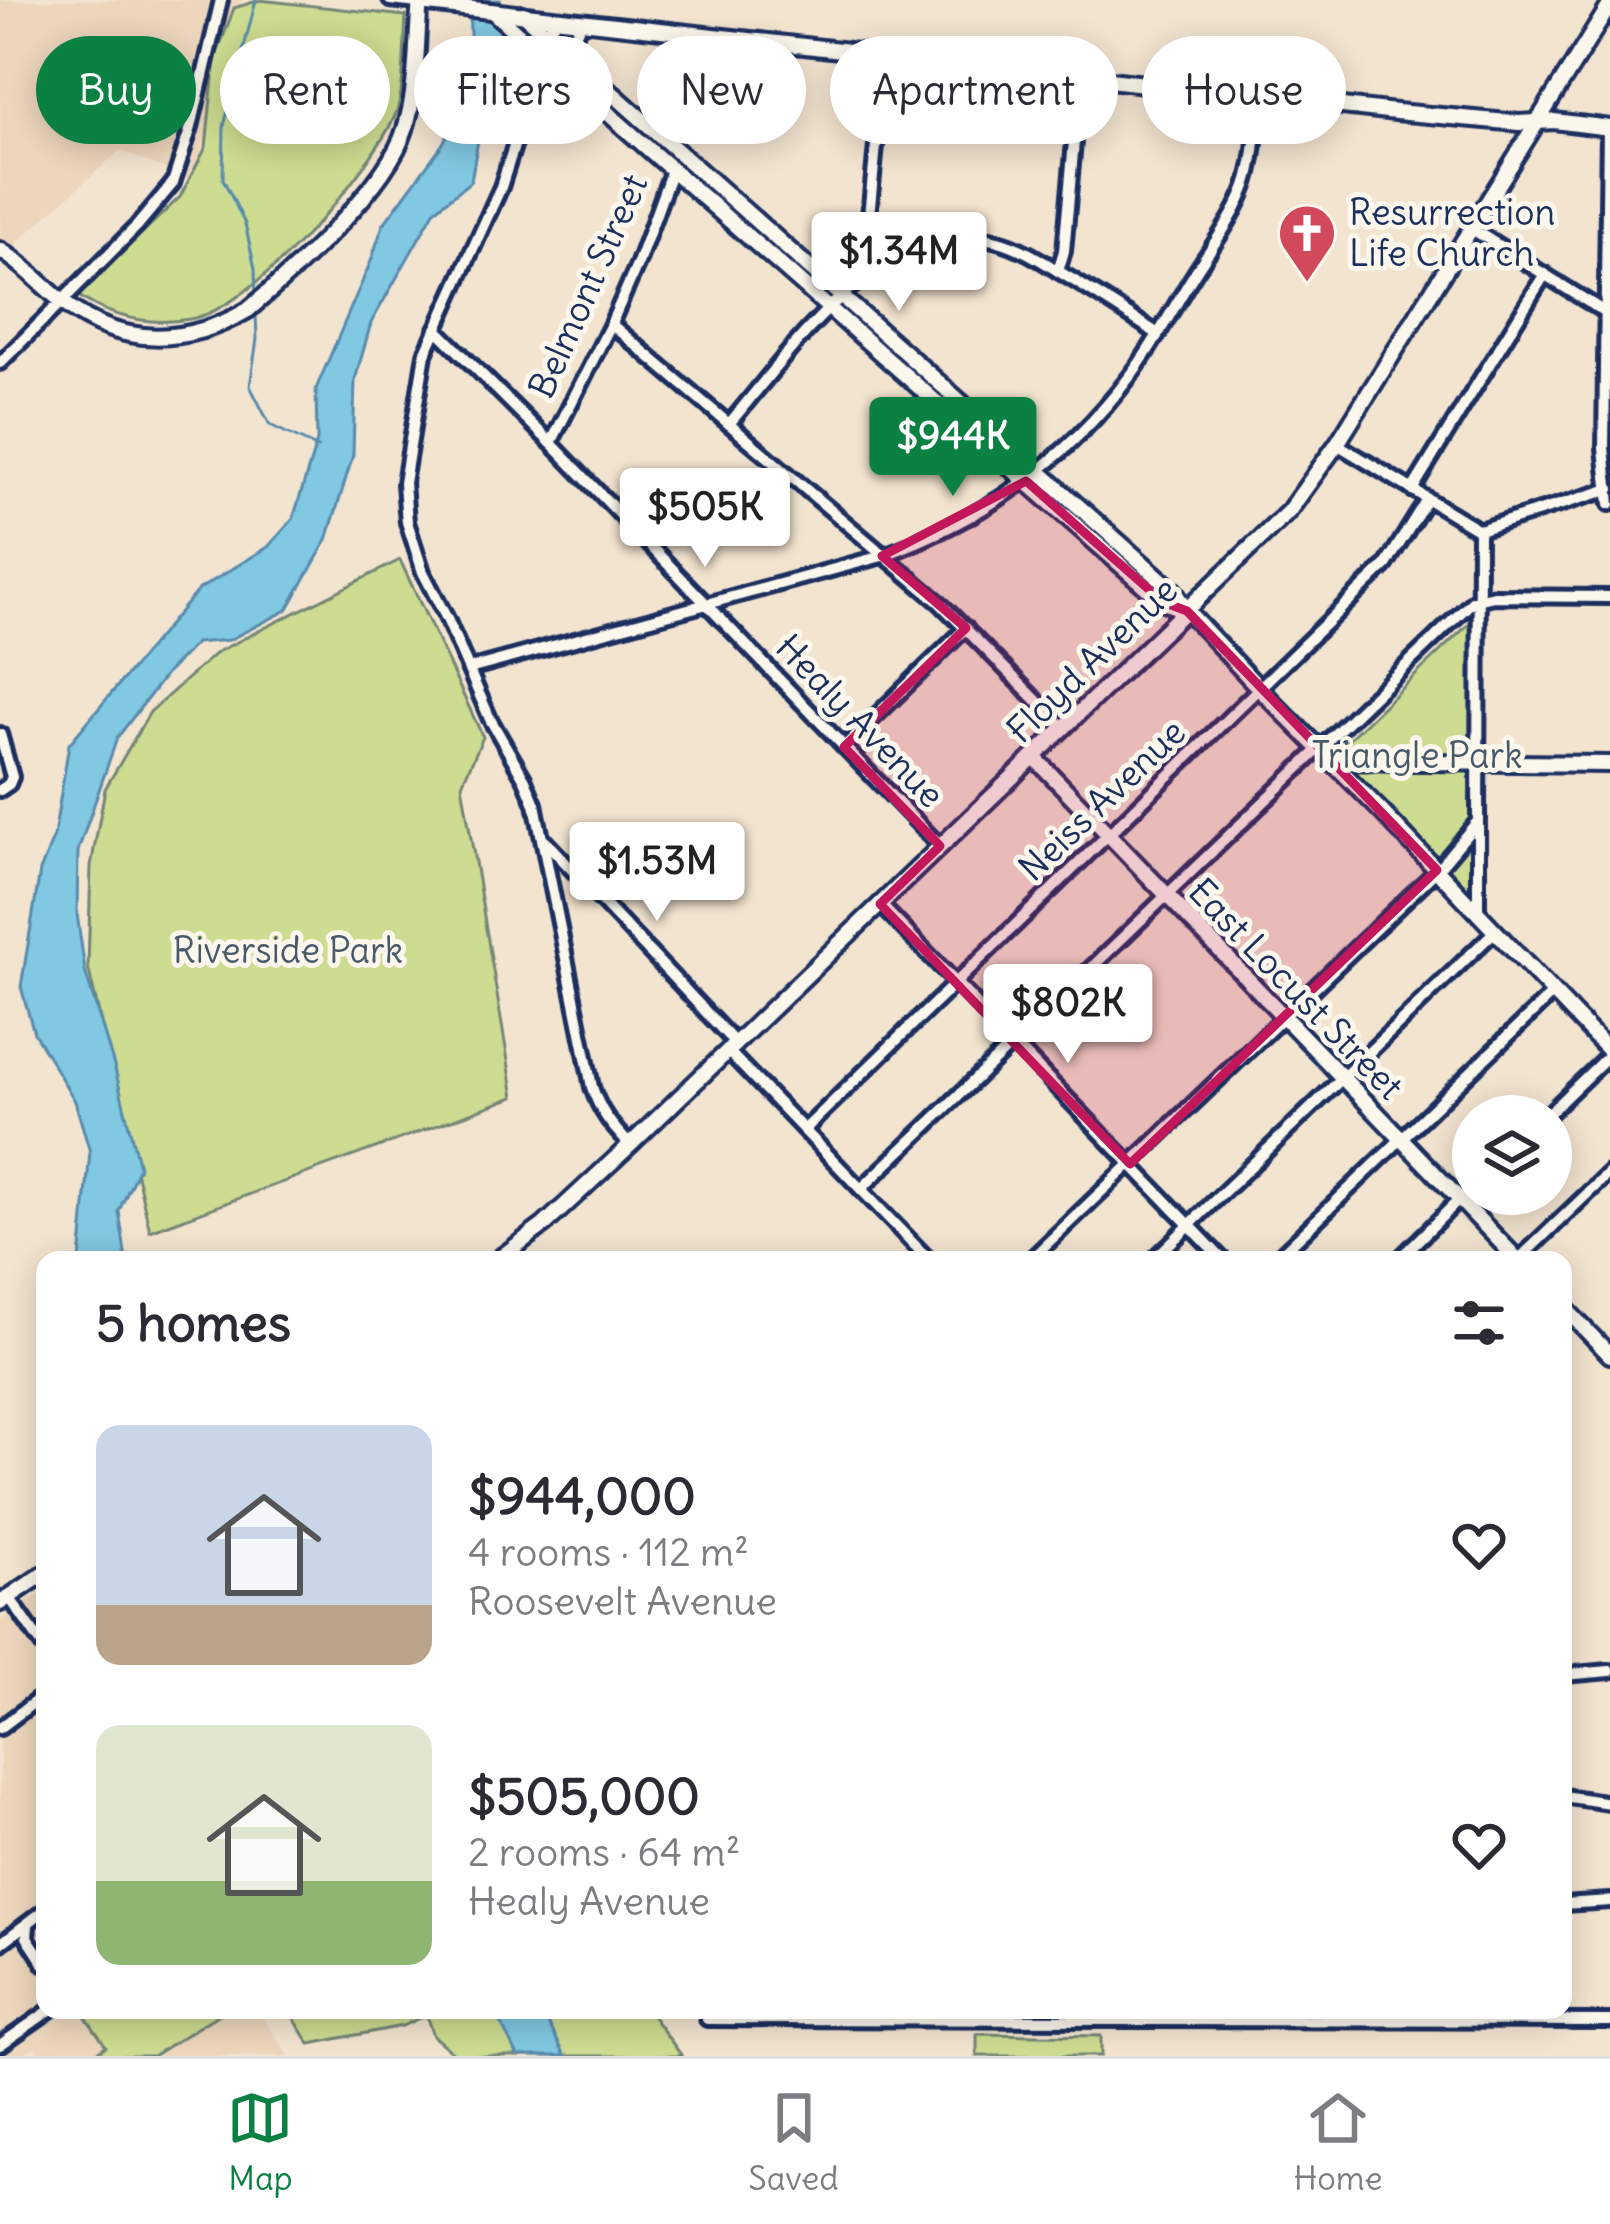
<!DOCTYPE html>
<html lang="en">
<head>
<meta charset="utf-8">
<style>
	body { margin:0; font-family:Delius,sans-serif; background:#f7f7f7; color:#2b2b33; height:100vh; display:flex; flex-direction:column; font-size:45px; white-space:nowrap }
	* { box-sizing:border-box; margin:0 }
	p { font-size:39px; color:#7c7c81 }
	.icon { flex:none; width:66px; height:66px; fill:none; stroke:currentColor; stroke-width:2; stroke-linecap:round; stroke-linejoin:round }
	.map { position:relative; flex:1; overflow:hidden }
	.details { position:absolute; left:36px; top:1251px; width:1536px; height:768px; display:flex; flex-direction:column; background:#fff; border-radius:24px; box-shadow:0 6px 30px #0003 }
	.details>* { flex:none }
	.top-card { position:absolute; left:36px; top:36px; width:1539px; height:108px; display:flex; gap:24px }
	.fabs { position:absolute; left:1452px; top:1095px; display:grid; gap:24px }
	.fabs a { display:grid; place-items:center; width:120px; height:120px; border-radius:50%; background:#fff; box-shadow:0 6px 30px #0003; font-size:60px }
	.price { position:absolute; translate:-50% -102px; padding:0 27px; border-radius:12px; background:#fff; color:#222; font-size:39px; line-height:78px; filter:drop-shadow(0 3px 6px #0008) }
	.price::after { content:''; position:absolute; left:50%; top:72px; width:36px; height:27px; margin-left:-18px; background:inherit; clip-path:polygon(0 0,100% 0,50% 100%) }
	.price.active { background:#0b8043; color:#fff }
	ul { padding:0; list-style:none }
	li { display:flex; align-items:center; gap:36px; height:300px; padding:0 60px }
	li span { display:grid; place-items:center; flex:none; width:336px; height:240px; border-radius:24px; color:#555 }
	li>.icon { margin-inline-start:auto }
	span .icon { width:144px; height:144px; fill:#fffc; stroke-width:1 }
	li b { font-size:51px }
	h2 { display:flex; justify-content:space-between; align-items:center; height:144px; padding:0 60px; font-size:51px }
	.pill { padding:0 42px; border-radius:54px; background:#fff; box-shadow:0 6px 30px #0003; font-size:42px; line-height:108px }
	.pill.active { background:#0b8043; color:#fff }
	.menu { display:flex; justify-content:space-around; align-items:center; height:168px; border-top:3px solid #e1e1e2; background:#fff; font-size:33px; color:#7c7c81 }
	.menu a { display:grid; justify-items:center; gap:6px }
	.menu .active { color:#0b8043 }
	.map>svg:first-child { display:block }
</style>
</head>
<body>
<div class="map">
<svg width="1610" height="2056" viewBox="0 0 1610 2056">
	<rect width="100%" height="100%" fill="#f3e4d0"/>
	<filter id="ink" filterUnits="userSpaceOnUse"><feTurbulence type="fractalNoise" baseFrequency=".00833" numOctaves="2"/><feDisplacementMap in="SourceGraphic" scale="24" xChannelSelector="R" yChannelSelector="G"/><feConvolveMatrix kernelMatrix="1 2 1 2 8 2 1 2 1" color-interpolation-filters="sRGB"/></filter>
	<g filter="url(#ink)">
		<g fill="#edd6bc">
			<path d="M0,0h242l-49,181 -73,-31 -107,96 -13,-6z"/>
			<path d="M45,1591v419h36l25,37 -15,9h-49l-7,-9 -14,9h-21v-436z"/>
			<path d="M226,2010h32l31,46h-135z"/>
		</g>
		<g fill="#cddc90" stroke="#748677" stroke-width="3">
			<path d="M260,0l146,16c-2,25 -1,80 -11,100 -28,59 -140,192 -205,203 -42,7 -79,-1 -113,-24l103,-98 26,-50 9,-88 19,-51z"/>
			<path d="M400,560l83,177 -21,47 52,313 -364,134 -62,-264 3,-101 14,-77 45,-77 67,-60z"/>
			<path d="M1473,620l5,281 -145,-147z"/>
			<path d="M81,2010h144l-72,46h-62l15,-10z"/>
			<path d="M289,2010h359l34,46h-225l-24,-20 -7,-21 -24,11 -92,18z"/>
			<path d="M977,2034l124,2v20h-124z"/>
		</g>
		<g fill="#81c8e2" stroke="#588bad" stroke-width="3">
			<path d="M469,0h31l7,67 -29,73 -7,41 -36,29 -64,113 -16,57 -2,75 -26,85 -40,70 -58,30 -33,3 -29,30 -50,65 -39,113 -1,63 8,57 30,98 24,98 -20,44 7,49h-46l10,-108 -15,-51 -41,-68 -13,-46 19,-116 14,-35 15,-92 129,-154 70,-43 25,-28 24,-78 -1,-52 55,-128 12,-36 59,-80 21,-38 8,-41z"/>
			<path d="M494,2010h48l23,46h-47z"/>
		</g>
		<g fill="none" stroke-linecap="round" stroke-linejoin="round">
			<g stroke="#588bad" stroke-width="3">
				<path d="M256,298l-1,-29 -10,-45 -22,-45 1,-53 32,-126"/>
				<path d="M256,313l1,26 -7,47 20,39 48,23"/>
			</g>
			<defs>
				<g id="minor">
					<path d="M390,0l29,3"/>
					<path d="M558,18l-12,15 -7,19 -11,50 -27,85 -76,167 -21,129 3,39 16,50 24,47 43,100 35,61 10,24 57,283c8,25 20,39 38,58"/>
					<path d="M530,99l38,-46 13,-32"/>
					<path d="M1608,128l-4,320 6,56"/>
					<path d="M1472,229l134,84"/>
					<path d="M864,236l29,22"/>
					<path d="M1058,271l6,-20 16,-175"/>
					<path d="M841,292l16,-35 12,-41 16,-161"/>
					<path d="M611,324l328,278 125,126"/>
					<path d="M436,329l115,114 389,403"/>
					<path d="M0,363l137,-137 36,-43 18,-56 30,-127"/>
					<path d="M729,424c63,-74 155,-213 269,-183 23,6 44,20 65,33 32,19 63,39 95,60"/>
					<path d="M551,443l60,-119 27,-61 35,-96"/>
					<path d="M1337,444l142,86"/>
					<path d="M1412,490l133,-216"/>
					<path d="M1479,530l131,-41"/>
					<path d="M469,669l413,-113c103,-38 183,-93 249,-181 22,-29 40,-63 59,-94 18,-30 44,-62 56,-95 10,-28 10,-62 13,-91"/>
					<path d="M0,734l12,43 -3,7 -9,6"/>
					<path d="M844,747l122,-119"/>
					<path d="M545,841l191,203"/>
					<path d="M880,904l343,356"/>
					<path d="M1478,914v-90"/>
					<path d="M728,1051l201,209"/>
					<path d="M1546,1116l64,-62"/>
					<path d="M804,1130l582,-565 41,-66"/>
					<path d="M861,1189l612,-588 21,-5 116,1"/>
					<path d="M1030,1260l407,-390 41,-49 1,-291"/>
					<path d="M1153,1260l341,-328"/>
					<path d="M1275,1260l278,-267"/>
					<path d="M1398,1260l75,-74"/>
					<path d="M1518,1260l92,-88"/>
					<path d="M9,1597l36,52"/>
					<path d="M1563,1675l47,-4"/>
					<path d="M0,1728l45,-34"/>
					<path d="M1563,1796l47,7"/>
					<path d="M1563,1904l47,-3"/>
					<path d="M28,1926l-1,11 18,28"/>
					<path d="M0,1944l45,-34"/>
					<path d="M707,2019l903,2"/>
					<path d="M0,2045l50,-35"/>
				</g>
				<g id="tertiary">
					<path d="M419,3l977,109 123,11 35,-2 56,7"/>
					<path d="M493,12l670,590 24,9"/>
					<path d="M523,14l651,577 13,20 72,77 120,121 231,243"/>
					<path d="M0,250c24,14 42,36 65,54 57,44 123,41 183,6 46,-39 140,-124 157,-181 13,-40 11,-87 15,-129"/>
					<path d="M1034,757l484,503"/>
					<path d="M1329,761l281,3"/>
					<path d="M497,1260l47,-35 86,-80 659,-634 48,-67 273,-439"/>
					<path d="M1563,1306l47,49"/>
					<path d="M0,1603l45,-30"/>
				</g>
			</defs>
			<use href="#minor" stroke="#1b2f5e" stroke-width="20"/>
			<use href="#tertiary" stroke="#1b2f5e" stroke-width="22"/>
			<use href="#minor" stroke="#fbf7ec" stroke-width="10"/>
			<use href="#tertiary" stroke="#fbf7ec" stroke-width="14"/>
		</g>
	</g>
	<path fill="#c2185b" fill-opacity="0.2" stroke="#c2185b" stroke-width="9" stroke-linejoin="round" d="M1026,481l137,121 24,9 250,259 -307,294 -250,-260 60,-58 -96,-99 122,-119 -84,-72z"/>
	<defs>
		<symbol id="church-pin" viewBox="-11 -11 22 30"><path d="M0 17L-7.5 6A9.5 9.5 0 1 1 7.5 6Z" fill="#d1495b" stroke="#fbf7ec"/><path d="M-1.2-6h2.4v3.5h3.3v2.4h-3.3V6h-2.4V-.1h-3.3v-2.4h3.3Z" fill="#fff"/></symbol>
	</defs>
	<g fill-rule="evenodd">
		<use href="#church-pin" x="1274" y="200" width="66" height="90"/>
	</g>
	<g text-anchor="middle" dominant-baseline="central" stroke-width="10" stroke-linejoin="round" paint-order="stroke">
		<g font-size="36" fill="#1b2f5e" stroke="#fbf7ec" text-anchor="start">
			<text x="1349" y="212">Resurrection<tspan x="1349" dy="41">Life Church</tspan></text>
		</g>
		<g font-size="36" fill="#1b2f5e" stroke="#fbf7ec">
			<text transform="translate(588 286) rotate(-66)">Belmont Street</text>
			<text transform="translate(1092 660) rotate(-44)">Floyd Avenue</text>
			<text transform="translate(860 721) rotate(46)">Healy Avenue</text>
			<text transform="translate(1102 800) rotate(-44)">Neiss Avenue</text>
			<text transform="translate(1296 989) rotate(46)">East Locust Street</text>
		</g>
		<g font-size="36" fill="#485a6a" stroke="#fbf7ec">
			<text x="1417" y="755">Triangle Park</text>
			<text x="288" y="950">Riverside Park</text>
		</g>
	</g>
</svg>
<div class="fabs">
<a><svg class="icon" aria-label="layers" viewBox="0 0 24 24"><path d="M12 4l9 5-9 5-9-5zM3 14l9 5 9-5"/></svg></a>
</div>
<b class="price" style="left:899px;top:314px">$1.34M</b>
<b class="price active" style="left:953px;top:499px">$944K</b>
<b class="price" style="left:705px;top:570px">$505K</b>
<b class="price" style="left:657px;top:924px">$1.53M</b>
<b class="price" style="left:1068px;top:1066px">$802K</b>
<div class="top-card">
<a class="pill active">Buy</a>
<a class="pill">Rent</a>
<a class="pill">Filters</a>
<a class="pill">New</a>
<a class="pill">Apartment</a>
<a class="pill">House</a>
</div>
<section class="details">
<h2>5 homes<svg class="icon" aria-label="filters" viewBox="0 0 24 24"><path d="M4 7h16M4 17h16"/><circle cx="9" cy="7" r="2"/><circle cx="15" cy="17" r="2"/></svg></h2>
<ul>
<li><span style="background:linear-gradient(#c9d6e8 75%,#b9a48a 0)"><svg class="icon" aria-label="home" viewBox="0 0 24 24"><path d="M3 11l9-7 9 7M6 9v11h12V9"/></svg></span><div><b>$944,000</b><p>4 rooms · 112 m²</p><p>Roosevelt Avenue</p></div><svg class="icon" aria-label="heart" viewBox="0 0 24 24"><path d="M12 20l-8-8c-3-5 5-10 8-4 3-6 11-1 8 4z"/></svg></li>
<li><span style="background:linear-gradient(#dfe7d0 65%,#8fb573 0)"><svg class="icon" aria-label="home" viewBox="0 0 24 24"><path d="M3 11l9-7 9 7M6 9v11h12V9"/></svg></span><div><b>$505,000</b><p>2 rooms · 64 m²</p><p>Healy Avenue</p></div><svg class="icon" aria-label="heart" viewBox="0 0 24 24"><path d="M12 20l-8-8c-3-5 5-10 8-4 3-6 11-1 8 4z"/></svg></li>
</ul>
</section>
</div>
<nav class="menu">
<a class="active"><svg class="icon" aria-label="map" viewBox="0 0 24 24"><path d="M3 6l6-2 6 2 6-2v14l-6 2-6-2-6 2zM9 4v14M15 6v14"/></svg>Map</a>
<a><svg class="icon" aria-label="saved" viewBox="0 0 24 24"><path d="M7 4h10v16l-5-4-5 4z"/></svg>Saved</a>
<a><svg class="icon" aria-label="home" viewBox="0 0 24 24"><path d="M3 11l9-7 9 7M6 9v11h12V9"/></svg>Home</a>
</nav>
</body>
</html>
